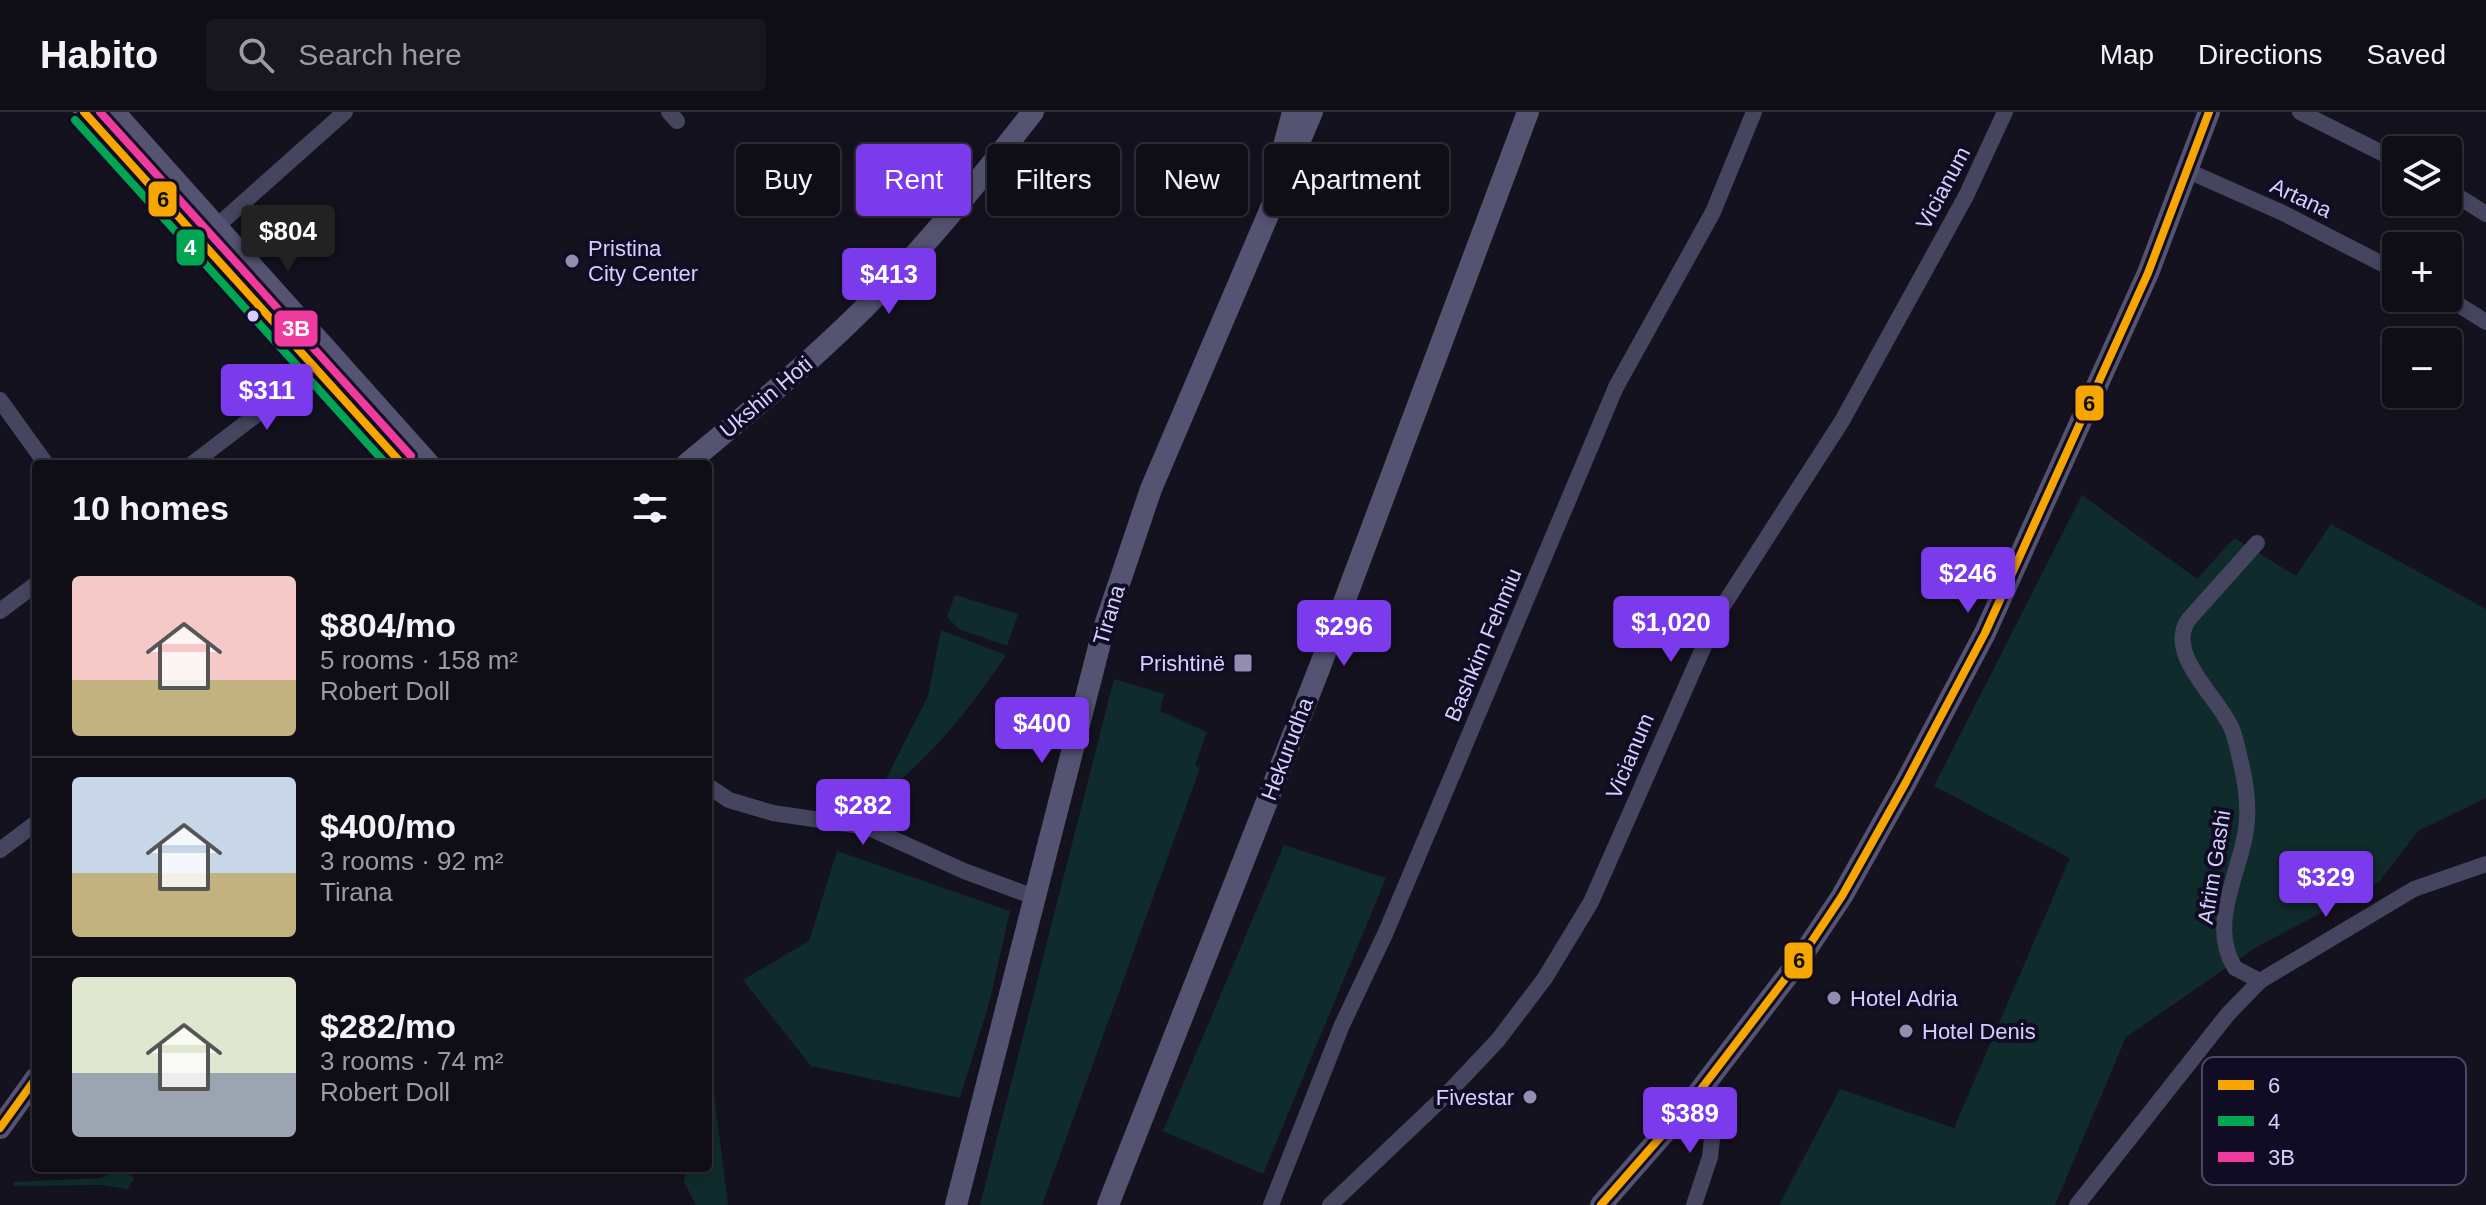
<!DOCTYPE html>
<html lang="en">
<head>
<meta charset="utf-8">
<style>
	body { margin:0; font-family:Helvetica,sans-serif; background:#18171f; color:#f1f3f6; height:100vh; display:flex; flex-direction:column; font-size:30px; white-space:nowrap }
	* { box-sizing:border-box; margin:0 }
	p { font-size:26px; color:#9b9ca1 }
	.icon { flex:none; width:44px; height:44px; fill:none; stroke:currentColor; stroke-width:2; stroke-linecap:round; stroke-linejoin:round }
	.map { position:relative; flex:1; overflow:hidden }
	.drawer { position:absolute; left:32px; top:348px; width:680px; height:712px; display:flex; flex-direction:column; background:#0f0e16; border-radius:8px; box-shadow:0 4px 12px #0003,0 0 0 2px #2f2e35 }
	.drawer>* { flex:none }
	.banner { position:absolute; left:736px; top:32px; width:760px; height:72px; display:flex; gap:16px }
	.buttons { position:absolute; left:2382px; top:24px; display:grid; gap:16px }
	.buttons a { display:grid; place-items:center; width:80px; height:80px; border-radius:8px; background:#0f0e16; box-shadow:0 4px 12px #0003,0 0 0 2px #2f2e35; font-size:40px }
	.price { position:absolute; translate:-50% -68px; padding:0 18px; border-radius:8px; background:#7c3aed; color:#fff; font-size:26px; line-height:52px; filter:drop-shadow(0 2px 4px #0008) }
	.price::after { content:''; position:absolute; left:50%; top:48px; width:24px; height:18px; margin-left:-12px; background:inherit; clip-path:polygon(0 0,100% 0,50% 100%) }
	.price.current { background:#222; color:#fff }
	ul { padding:0; list-style:none }
	li { display:flex; align-items:center; gap:24px; height:200px; padding:0 40px }
	li+li { border-top:2px solid #2f2e35 }
	li span { display:grid; place-items:center; flex:none; width:224px; height:160px; border-radius:8px; color:#555 }
	li>.icon { margin-inline-start:auto }
	span .icon { width:96px; height:96px; fill:#fffc; stroke-width:1 }
	li b { font-size:34px }
	h2 { display:flex; justify-content:space-between; align-items:center; height:96px; padding:0 40px; font-size:34px }
	.pill { padding:0 28px; border-radius:8px; background:#0f0e16; box-shadow:0 4px 12px #0003,0 0 0 2px #2f2e35; font-size:28px; line-height:72px }
	.pill.current { background:#7c3aed; color:#fff }
	header { display:flex; align-items:center; gap:48px; box-sizing:border-box; height:112px; padding:0 40px; background:#0f0e16; border-bottom:2px solid #2f2e35 }
	header strong { font-size:38px }
	nav { display:flex; gap:44px; margin-inline-start:auto; font-size:28px }
	.search { width:560px; height:72px; background:#18171f; display:flex; align-items:center; gap:20px; box-sizing:border-box; padding:0 28px; border-radius:8px; color:#9b9ca1; font-size:30px }
	.map>svg:first-child { display:block }
</style>
</head>
<body>
<header>
<strong>Habito</strong>
<div class="search"><svg class="icon" aria-label="search" viewBox="0 0 24 24"><circle cx="10" cy="10" r="6"/><path d="M15 15l6 6"/></svg>Search here</div>
<nav><a>Map</a><a>Directions</a><a>Saved</a></nav>
</header>
<div class="map">
<svg width="2486" height="1093" viewBox="0 0 2486 1093">
	<rect width="100%" height="100%" fill="#14121e"/>
	<g fill="#102b2b">
		<path d="M2082,383l115,84 37,-41 62,38 35,-52 155,85v189l-68,33 -39,51 -124,66 -129,89 -71,168h-276l61,-116 114,39 116,-270 -136,-72z"/>
		<path d="M955,483l63,19 -11,32 -48,-17 -12,-12z"/>
		<path d="M941,518l65,25c-41,61 -75,101 -132,148l54,-107z"/>
		<path d="M1114,567l50,15 -4,17 47,21 -12,33 5,3 -158,437h-62z"/>
		<path d="M1284,733l102,33 -123,296 -100,-43z"/>
		<path d="M837,739l173,60 -20,89 -30,98 -149,-32 -68,-86 66,-39z"/>
		<path d="M708,934l20,159h-32l-12,-23 2,-14h22l3,-17z"/>
		<path d="M124,1056l10,10 -6,11 -27,-4 -88,1 1,-4 87,-4z"/>
	</g>
	<g fill="none" stroke-linecap="round" stroke-linejoin="round">
		<g stroke="#464560" stroke-width="16">
			<path d="M669,0l8,9"/>
			<path d="M2300,0l96,48"/>
			<path d="M2186,58l97,43 113,58"/>
			<path d="M2448,78l38,24"/>
			<path d="M208,122l137,-122"/>
			<path d="M2448,186l38,24"/>
			<path d="M0,288l46,64"/>
			<path d="M192,352l132,-101"/>
			<path d="M2257,431l-68,76c-25,34 29,78 42,108 5,11 7,24 10,36 5,21 8,46 5,67 -7,45 -38,95 -11,138l25,13"/>
			<path d="M0,499l36,-27"/>
			<path d="M708,674l21,14 44,13 94,14 97,44 70,26"/>
			<path d="M0,738l36,-27"/>
			<path d="M1692,989l21,29 -3,27 -16,48"/>
			<path d="M1271,1093l71,-180 44,-93 230,-545 97,-175 41,-100"/>
			<path d="M1330,1093l118,-112 50,-53 47,-62 46,-76 128,-290 123,-191 124,-225 39,-84"/>
			<path d="M2077,1093l151,-191 32,-33 154,-92 72,-25"/>
		</g>
		<g stroke="#545372" stroke-width="22">
			<path d="M84,0l318,352"/>
			<path d="M114,0l315,352"/>
			<path d="M1281,45l12,-45"/>
			<path d="M687,352c67,-56 135,-111 196,-175 54,-56 102,-116 150,-177"/>
			<path d="M0,1016l36,-50"/>
			<path d="M956,1093l147,-574 48,-142 161,-377"/>
			<path d="M1108,1093l211,-536 209,-557"/>
			<path d="M1601,1093l91,-104 106,-139 44,-66 64,-114 79,-149 163,-360 61,-161"/>
		</g>
		<defs>
			<g id="bus-1">
				<path d="M84,0l318,352"/>
				<path d="M0,1016l36,-50"/>
				<path d="M1601,1093l91,-104 106,-139 44,-66 64,-114 79,-149 163,-360 61,-161"/>
			</g>
			<path id="bus-2" d="M75,8l311,344"/>
			<path id="bus-3" d="M100,0l311,344"/>
		</defs>
		<use href="#bus-1" stroke="#100c24" stroke-width="14"/>
		<use href="#bus-2" stroke="#100c24" stroke-width="14"/>
		<use href="#bus-3" stroke="#100c24" stroke-width="14"/>
		<use href="#bus-1" stroke="#f7a600" stroke-width="8"/>
		<use href="#bus-2" stroke="#00a651" stroke-width="8"/>
		<use href="#bus-3" stroke="#f13a9d" stroke-width="8"/>
	</g>
	<g fill="#918eb0" stroke="#100c24" stroke-width="3">
		<circle cx="572" cy="149" r="8"/>
		<rect x="1233" y="541" width="20" height="20" rx="4"/>
		<circle cx="1834" cy="886" r="8"/>
		<circle cx="1906" cy="919" r="8"/>
		<circle cx="1530" cy="985" r="8"/>
	</g>
	<circle fill="#d4d0ff" stroke="#100c24" stroke-width="3" cx="253" cy="204" r="7"/>
	<g text-anchor="middle" dominant-baseline="central" stroke-width="8" stroke-linejoin="round" paint-order="stroke">
		<g font-size="22" fill="#d4d0ff" stroke="#100c24">
			<text transform="translate(1943 76) rotate(-62)">Vicianum</text>
			<text transform="translate(2301 86) rotate(25)">Artana</text>
			<text transform="translate(766 285) rotate(-40)">Ukshin Hoti</text>
			<text transform="translate(1109 503) rotate(-73)">Tirana</text>
			<text transform="translate(1483 533) rotate(-67)">Bashkim Fehmiu</text>
			<text transform="translate(1287 637) rotate(-69)">Hekurudha</text>
			<text transform="translate(1630 644) rotate(-67)">Vicianum</text>
			<text transform="translate(2214 755) rotate(-81)">Afrim Gashi</text>
		</g>
		<g font-size="22" fill="#d4d0ff" stroke="#100c24" text-anchor="start">
			<text x="588" y="136">Pristina<tspan x="588" dy="25">City Center</tspan></text>
			<text x="1225" y="551" text-anchor="end">Prishtinë</text>
			<text x="1850" y="886">Hotel Adria</text>
			<text x="1922" y="919">Hotel Denis</text>
			<text x="1514" y="985" text-anchor="end">Fivestar</text>
		</g>
	</g>
	<rect x="2202" y="945" width="264" height="128" rx="12" fill="#100c24" stroke="#4b4766" stroke-width="2"/>
	<rect x="2218" y="968" width="36" height="10" fill="#f7a600"/>
	<rect x="2218" y="1004" width="36" height="10" fill="#00a651"/>
	<rect x="2218" y="1040" width="36" height="10" fill="#f13a9d"/>
	<g font-size="22" fill="#d4d0ff">
		<text x="2268" y="981">6</text>
		<text x="2268" y="1017">4</text>
		<text x="2268" y="1053">3B</text>
	</g>
	<g stroke="#100c24" stroke-width="3">
		<rect x="147" y="68" width="31" height="38" rx="8" fill="#f7a600"/>
		<rect x="175" y="116" width="31" height="39" rx="8" fill="#00a651"/>
		<rect x="273" y="197" width="46" height="39" rx="8" fill="#f13a9d"/>
		<rect x="2074" y="272" width="31" height="38" rx="8" fill="#f7a600"/>
		<rect x="1783" y="829" width="31" height="39" rx="8" fill="#f7a600"/>
	</g>
	<g font-size="22" text-anchor="middle" font-weight="bold" fill="#fff">
		<text x="190" y="143">4</text>
		<text x="296" y="224">3B</text>
	</g>
	<g font-size="22" text-anchor="middle" font-weight="bold" fill="#111">
		<text x="163" y="95">6</text>
		<text x="2089" y="299">6</text>
		<text x="1799" y="856">6</text>
	</g>
</svg>
<div class="buttons">
<a><svg class="icon" aria-label="layers" viewBox="0 0 24 24"><path d="M12 4l9 5-9 5-9-5zM3 14l9 5 9-5"/></svg></a>
<a>+</a>
<a>−</a>
</div>
<b class="price current" style="left:288px;top:161px">$804</b>
<b class="price" style="left:889px;top:204px">$413</b>
<b class="price" style="left:267px;top:320px">$311</b>
<b class="price" style="left:1968px;top:503px">$246</b>
<b class="price" style="left:1671px;top:552px">$1,020</b>
<b class="price" style="left:1344px;top:556px">$296</b>
<b class="price" style="left:1042px;top:653px">$400</b>
<b class="price" style="left:863px;top:735px">$282</b>
<b class="price" style="left:2326px;top:807px">$329</b>
<b class="price" style="left:1690px;top:1043px">$389</b>
<div class="banner">
<a class="pill">Buy</a>
<a class="pill current">Rent</a>
<a class="pill">Filters</a>
<a class="pill">New</a>
<a class="pill">Apartment</a>
</div>
<section class="drawer">
<h2>10 homes<svg class="icon" aria-label="filters" viewBox="0 0 24 24"><path d="M4 7h16M4 17h16"/><circle cx="9" cy="7" r="2"/><circle cx="15" cy="17" r="2"/></svg></h2>
<ul>
<li><span style="background:linear-gradient(#f6c9c9 65%,#c2b280 0)"><svg class="icon" aria-label="home" viewBox="0 0 24 24"><path d="M3 11l9-7 9 7M6 9v11h12V9"/></svg></span><div><b>$804/mo</b><p>5 rooms · 158 m²</p><p>Robert Doll</p></div></li>
<li><span style="background:linear-gradient(#c9d6e8 60%,#c2b280 0)"><svg class="icon" aria-label="home" viewBox="0 0 24 24"><path d="M3 11l9-7 9 7M6 9v11h12V9"/></svg></span><div><b>$400/mo</b><p>3 rooms · 92 m²</p><p>Tirana</p></div></li>
<li><span style="background:linear-gradient(#dfe7d0 60%,#9aa5b1 0)"><svg class="icon" aria-label="home" viewBox="0 0 24 24"><path d="M3 11l9-7 9 7M6 9v11h12V9"/></svg></span><div><b>$282/mo</b><p>3 rooms · 74 m²</p><p>Robert Doll</p></div></li>
</ul>
</section>
</div>
</body>
</html>
